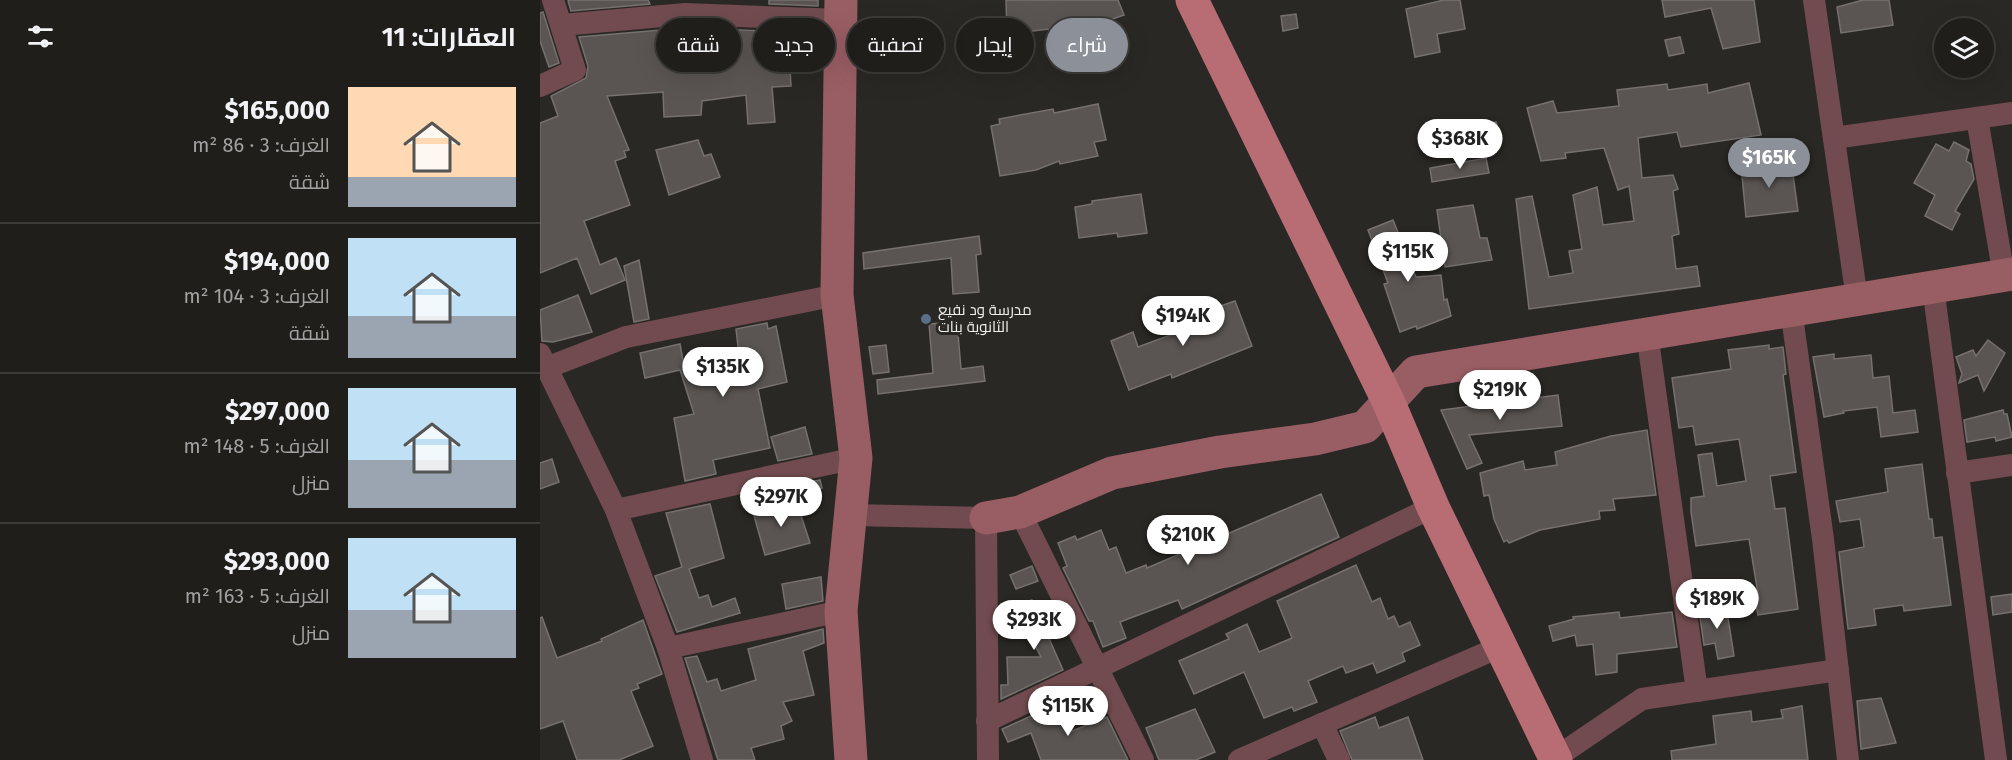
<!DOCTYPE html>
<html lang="ar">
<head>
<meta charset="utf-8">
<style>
	body { margin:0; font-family:"Fira Sans",Cairo,sans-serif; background:#282724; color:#f1f3f6; direction:rtl; height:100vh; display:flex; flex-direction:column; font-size:22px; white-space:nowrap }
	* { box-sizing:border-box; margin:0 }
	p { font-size:20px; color:#a2a2a3 }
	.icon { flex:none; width:33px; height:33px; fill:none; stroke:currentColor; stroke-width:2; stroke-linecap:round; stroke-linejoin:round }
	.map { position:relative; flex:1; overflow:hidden; direction:ltr }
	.drawer { display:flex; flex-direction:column; background:#201e1b; width:540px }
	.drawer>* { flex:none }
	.hud { position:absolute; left:18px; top:18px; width:570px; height:54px; direction:rtl; display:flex; gap:12px }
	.buttons { position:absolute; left:1394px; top:18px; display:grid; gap:12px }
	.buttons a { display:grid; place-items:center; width:60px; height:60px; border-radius:50%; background:#201e1b; box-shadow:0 6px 24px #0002,0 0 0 2px #3d3c3a; font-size:30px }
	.price { position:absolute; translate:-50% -51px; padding:0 14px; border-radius:21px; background:#fff; color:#222; font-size:20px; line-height:39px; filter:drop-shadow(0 2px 3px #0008) }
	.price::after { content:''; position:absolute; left:50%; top:36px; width:18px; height:14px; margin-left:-9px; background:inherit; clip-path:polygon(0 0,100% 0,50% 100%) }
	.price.selected { background:#8c9099; color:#fff }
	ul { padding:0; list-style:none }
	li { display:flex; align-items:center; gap:18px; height:150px; padding:0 24px }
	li+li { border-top:2px solid #3d3c3a }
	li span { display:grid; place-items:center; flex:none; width:168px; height:120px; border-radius:0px; color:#555 }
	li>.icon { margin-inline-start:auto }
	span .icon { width:72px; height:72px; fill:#fffc; stroke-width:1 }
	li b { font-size:26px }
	h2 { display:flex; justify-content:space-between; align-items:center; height:72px; padding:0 24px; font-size:26px }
	.chip { padding:0 21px; border-radius:27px; background:#201e1b; box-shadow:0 6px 24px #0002,0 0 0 2px #3d3c3a; font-size:21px; line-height:54px }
	.chip.selected { background:#8c9099; color:#fff }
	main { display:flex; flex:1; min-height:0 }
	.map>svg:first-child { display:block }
</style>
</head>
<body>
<main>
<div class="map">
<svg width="1472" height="760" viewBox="0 0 1472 760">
	<rect width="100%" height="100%" fill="#2a2824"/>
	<g fill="#5a5553" stroke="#76706f" stroke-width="1.5">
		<path d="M30,0h78l2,4 -79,7 -3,-10z"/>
		<path d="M229,0h49v6l-49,-2z"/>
		<path d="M466,0h112l6,15 -49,17 -1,-3 -7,2 -1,-4 -59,7z"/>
		<path d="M904,0h16l5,29 -28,5 3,18 -25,5 -9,-48z"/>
		<path d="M1122,0h92l6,42 -37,7 -12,-41 -46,9z"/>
		<path d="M1323,0h26l4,25 -52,8 -4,-26z"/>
		<path d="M3,12l16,51 -10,4 -9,-26v-28z"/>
		<path d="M756,14l2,14 -15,3 -2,-15z"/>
		<path d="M145,28v7l32,1v-7l100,4 -2,34 -25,2 1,17 -19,1 3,35 -27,2 -2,-29 -44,6 -1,14 -37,2 -1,-25 -56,4 22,54 -5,1 2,6 -11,4 15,44 -46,16 16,44 16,-7 9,22 -34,14 -14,-36 -37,15v-150l18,-7 -7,-20 35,-18 2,-12 -9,-29z"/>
		<path d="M1140,37l4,16 -15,3 -4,-16z"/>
		<path d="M1209,83l12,52 -80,12 -4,-15 -39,6 4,40 31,-3 5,14 -5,2 6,43 -7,2 4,33 21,-3 3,20 -171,23 -13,-110 16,-3 17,81 24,-4 -4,-22 13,-2 -9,-54 24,-8 6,38 31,-4 -5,-35 -11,4 -14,-42 -39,5 1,5 -25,3 -14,-53 26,-7 4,12 62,-7 -2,-16 50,-6 1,6 39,-6 1,9z"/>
		<path d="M558,104l8,36 -12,2 4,14 -38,8 -1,-3 -23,9 -36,6 -9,-50 9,-2 -1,-5 54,-10 1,4z"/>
		<path d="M956,122l1,3 -69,30 -4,-24z"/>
		<path d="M158,140l6,16 7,-2 9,23 -51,18 -13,-45z"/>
		<path d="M1414,142l15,8 -3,11 5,3 3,15 -19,32 5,3 -8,16 -27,-14 10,-21 -21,-12 22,-39 13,7z"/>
		<path d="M946,158l3,15 -57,9 -2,-14z"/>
		<path d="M1251,160l7,51 -52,6 -5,-51z"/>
		<path d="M601,194l6,39 -29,4 -1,-4 -38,5 -4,-31 17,-3v-3z"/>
		<path d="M933,205l7,33h7l5,22 -47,7 -8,-57z"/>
		<path d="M853,220l23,57 25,-2 3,25 3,-1 4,17 -34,13 -1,-3 -16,6 -16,-48 4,-1 -20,-53z"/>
		<path d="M439,236l2,18 -5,1 3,37 -26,2 -2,-36 -87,11 -1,-16z"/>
		<path d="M99,260l10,59 -15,3 -10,-56z"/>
		<path d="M38,295l14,37 -39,10 -11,-1 -2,-31z"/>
		<path d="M695,301l17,45 -80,32 -1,-4 -42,16 -18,-49 22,-9 5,15 46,-17 -4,-10z"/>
		<path d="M417,322l4,47 22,-3 2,15 -107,13 -1,-14 56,-7 -4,-49z"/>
		<path d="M227,323l1,6 8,-3 11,56 -29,7 12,59 -57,12 3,14 -31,7 -11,-63 20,-4 -14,-44 -35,8 -5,-25 40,-9 4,22 55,-11 -3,-26z"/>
		<path d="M1448,340l17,13 -21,38 -6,-16 -19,8 3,-9 -6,-17 17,-7 3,6z"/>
		<path d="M346,345l3,27 -16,2 -4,-27z"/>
		<path d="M1229,345v4l14,-2 3,27 -3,1 13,97 -26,4 5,33 10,-1 13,101 -40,6 -3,-14 4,-1 -10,-61 -53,7 -5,-34v-14l13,-2 -6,-41 14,-2 5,33 29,-5 -7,-42 -43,6 -3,-19 -14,2 -7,-50 59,-9 -3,-19z"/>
		<path d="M1294,354v5l37,-4 2,23 16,-2 4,37 22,-3 3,22 -37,5 -4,-30 -34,4 1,2 -20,4 -11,-60z"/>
		<path d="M1018,395l4,31 -93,9 13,28 -15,6 -26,-59z"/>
		<path d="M1463,410l1,4h3l5,23 -16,4 -1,-4 -28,5 -3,-22z"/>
		<path d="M265,427l7,27 -34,7 -7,-24z"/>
		<path d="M1107,430l9,65 -43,4 2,11 -16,1 1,8 -60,11 -31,13 -2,-3 -3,2 -10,-23 -5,-24 -5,1 -4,-23 43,-12 2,9 32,-5 -2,-13 56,-16z"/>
		<path d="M12,459l7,23 -19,7v-26z"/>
		<path d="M1382,464l7,55h3l2,19 8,-1 9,68 -47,6 -1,-6 -29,4 2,16 -28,4 -9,-77 25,-5 -4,-28 -20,3 -4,-21 52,-9 -3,-23z"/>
		<path d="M280,480l2,8 -31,11 -3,-12z"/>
		<path d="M781,494l18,43 -157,72 -4,-9 -58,22 6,16 -23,9 -10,-26h-4l-26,-53 4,-2 -9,-23 17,-7 2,4 24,-10 8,20 7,-3 10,26 20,-8 1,3z"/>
		<path d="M256,500l14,43 -45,12 -12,-43z"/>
		<path d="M170,504l14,54 -35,11 10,29 9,-3 4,12 23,-9 5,15 -63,19 -22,-56 27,-9 -16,-54z"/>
		<path d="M816,565l16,37 8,-4 8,21 6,-3 5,11 11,-5 10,23 -18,8 3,8 -28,12 -4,-10 -27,10 -3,-7 -35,15 9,21 -23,9 -2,-4 -28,11 -20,-46 -50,22 -15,-33 50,-22 -3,-5 21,-10 12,28 33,-14 -15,-37z"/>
		<path d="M492,566l6,15 -22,8 -6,-14z"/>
		<path d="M281,577l2,24 -37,8 -4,-25z"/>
		<path d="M1472,594v18l-19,3 -2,-18z"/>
		<path d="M492,600l6,16 15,-7 10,20 -16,5 16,36 -62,29v-14h7l-1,-28h34l-28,-52z"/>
		<path d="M1186,605l8,51 -16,3 -3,-16 -11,2 -5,-35z"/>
		<path d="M1079,612l1,6 52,-6 5,35 -60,7v18l-21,3 -3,-31 -16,2 -2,-11 -22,6 -4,-15 25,-7 -1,-2z"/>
		<path d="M2,617l15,41 45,-17 -1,-2 42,-19 19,54 -25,10 2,4 -8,3 22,55 -34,14h-42l-14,-39 -23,8v-111z"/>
		<path d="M283,629l1,14 -21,8 11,44 -31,7 9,19 -11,5 3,13 -33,9 4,12h-37l-33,-102 12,-2 10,26 10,-3 4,12 35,-11 -8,-31z"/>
		<path d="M1341,698l15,45 -35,6 -4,-48z"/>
		<path d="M520,703l12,28 35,-14 21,43h-87l-10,-27 -23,9 -6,-13z"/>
		<path d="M1262,706l6,54h-136l-1,-9 45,-7 -3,-28 38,-5 1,11 31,-4 -2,-8z"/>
		<path d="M655,709l20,43 -19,8h-37l-13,-32z"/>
		<path d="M835,717l4,11 29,-11 15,43h-71l-12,-29z"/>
	</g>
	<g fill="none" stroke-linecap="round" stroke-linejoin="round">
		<g stroke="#714b4f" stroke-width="22">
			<path d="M1274,0l43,299"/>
			<path d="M22,25l123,-11 155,6"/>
			<path d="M0,86l35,-16 -22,-70"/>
			<path d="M1437,118l27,158"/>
			<path d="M1294,138l178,-25"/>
			<path d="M1393,287l63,473"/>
			<path d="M1251,309l32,230 25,221"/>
			<path d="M1107,333l50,358"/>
			<path d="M0,354l76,156 52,138 34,112"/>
			<path d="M6,368l80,-31 211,-42"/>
			<path d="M1417,473l55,-8"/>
			<path d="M76,510l240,-52"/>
			<path d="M480,512l123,248"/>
			<path d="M312,515l134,3 2,242"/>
			<path d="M128,648l173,-37"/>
			<path d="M447,721l446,-214"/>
			<path d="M782,724l17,36"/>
			<path d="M1015,758l87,-59 196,-29"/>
			<path d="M699,760l263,-114"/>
		</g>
		<g stroke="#995e64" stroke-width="33">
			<path d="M301,0l-4,295 19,163 -15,153 10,149"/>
			<path d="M446,518l34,-6 92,-39 108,-21 95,-13 50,-12 51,-55 596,-98"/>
		</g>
		<path stroke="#b86c74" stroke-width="33" d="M652,0l197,403 44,104 123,253"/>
	</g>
	<circle fill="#5c6f8a" stroke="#2a2824" stroke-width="2" cx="386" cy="319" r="6"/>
	<g text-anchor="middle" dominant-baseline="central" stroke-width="6" stroke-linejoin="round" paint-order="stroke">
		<g font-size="15" fill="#f0efec" stroke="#2a2824" text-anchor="start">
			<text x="398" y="310">مدرسة ود نفيع<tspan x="398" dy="17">الثانوية بنات</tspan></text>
		</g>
	</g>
</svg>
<div class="buttons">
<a><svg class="icon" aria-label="layers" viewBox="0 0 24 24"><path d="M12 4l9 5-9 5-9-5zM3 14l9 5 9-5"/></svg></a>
</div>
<b class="price" style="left:920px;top:170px">$368K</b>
<b class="price selected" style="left:1229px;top:189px">$165K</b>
<b class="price" style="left:868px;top:283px">$115K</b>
<b class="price" style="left:643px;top:347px">$194K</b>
<b class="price" style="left:183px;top:398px">$135K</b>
<b class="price" style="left:960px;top:421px">$219K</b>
<b class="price" style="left:241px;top:528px">$297K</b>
<b class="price" style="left:648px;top:566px">$210K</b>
<b class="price" style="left:1177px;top:630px">$189K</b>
<b class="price" style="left:494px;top:651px">$293K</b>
<b class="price" style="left:528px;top:737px">$115K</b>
<div class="hud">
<a class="chip selected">شراء</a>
<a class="chip">إيجار</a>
<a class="chip">تصفية</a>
<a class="chip">جديد</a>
<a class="chip">شقة</a>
</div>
</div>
<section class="drawer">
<h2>العقارات: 11<svg class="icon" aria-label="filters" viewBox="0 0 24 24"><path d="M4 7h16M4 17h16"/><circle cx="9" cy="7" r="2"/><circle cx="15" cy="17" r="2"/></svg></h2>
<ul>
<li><span style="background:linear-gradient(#ffd9b3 75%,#9aa5b1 0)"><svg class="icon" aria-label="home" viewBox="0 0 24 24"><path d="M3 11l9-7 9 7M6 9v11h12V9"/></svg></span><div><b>$165,000</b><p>الغرف: 3 · 86 m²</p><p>شقة</p></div></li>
<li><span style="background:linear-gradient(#bfe0f5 65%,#9aa5b1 0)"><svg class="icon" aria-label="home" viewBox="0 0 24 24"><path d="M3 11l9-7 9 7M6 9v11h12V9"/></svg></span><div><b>$194,000</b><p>الغرف: 3 · 104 m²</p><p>شقة</p></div></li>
<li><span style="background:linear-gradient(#bfe0f5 60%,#9aa5b1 0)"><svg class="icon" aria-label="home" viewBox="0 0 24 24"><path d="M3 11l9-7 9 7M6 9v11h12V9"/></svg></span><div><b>$297,000</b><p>الغرف: 5 · 148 m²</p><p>منزل</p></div></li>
<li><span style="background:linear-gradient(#bfe0f5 60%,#9aa5b1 0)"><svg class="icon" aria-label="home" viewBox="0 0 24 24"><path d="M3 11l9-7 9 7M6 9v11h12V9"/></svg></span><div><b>$293,000</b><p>الغرف: 5 · 163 m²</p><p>منزل</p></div></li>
</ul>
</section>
</main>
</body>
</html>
